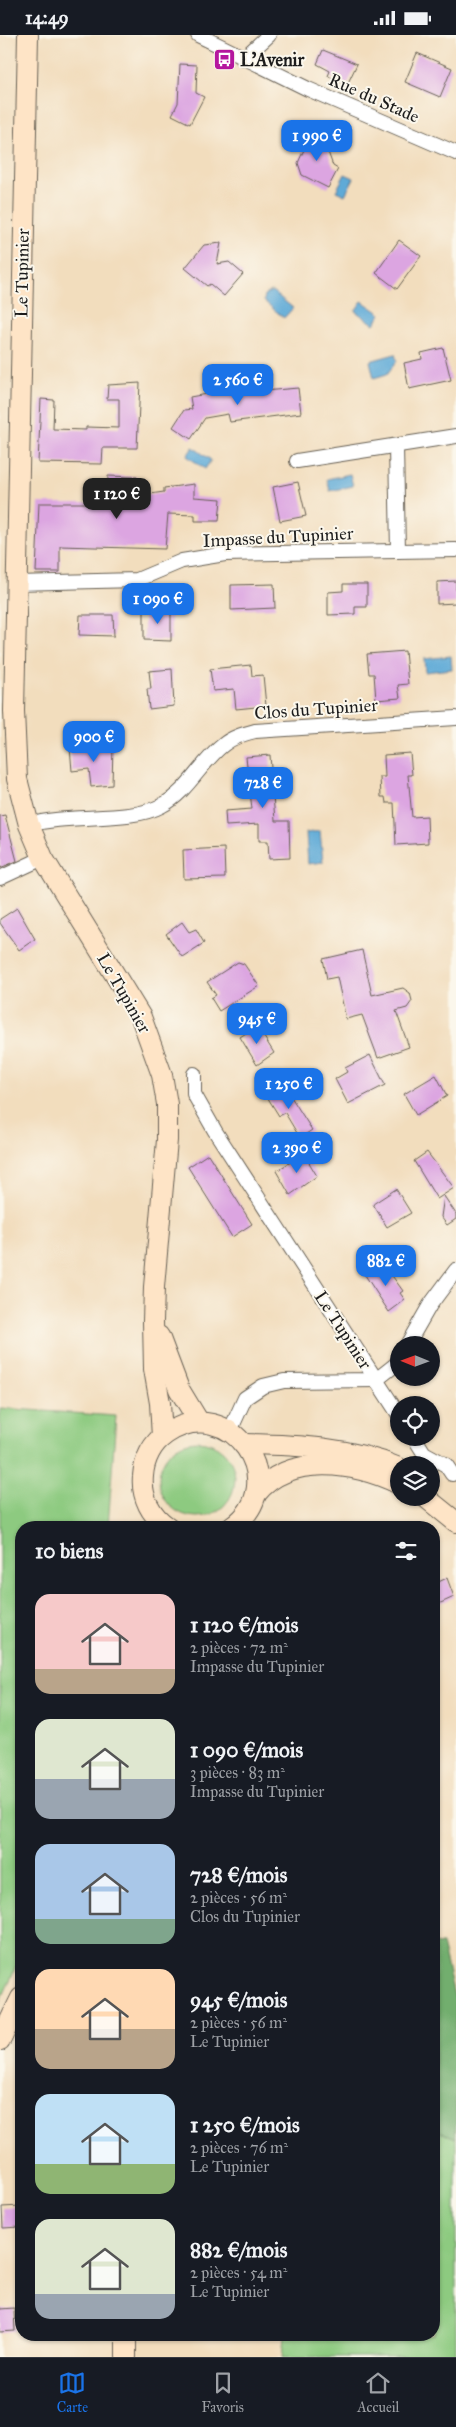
<!DOCTYPE html>
<html lang="fr">
<head>
<meta charset="utf-8">
<style>
	body { margin:0; font-family:"IM FELL Great Primer",serif; background:#242831; color:#f1f3f6; height:100vh; display:flex; flex-direction:column; font-size:19px; white-space:nowrap }
	* { box-sizing:border-box; margin:0 }
	p { font-size:16px; color:#9ea1a6 }
	.icon { flex:none; width:28px; height:28px; fill:none; stroke:currentColor; stroke-width:2; stroke-linecap:round; stroke-linejoin:round }
	.map { position:relative; flex:1; overflow:hidden }
	.drawer { position:absolute; left:15px; top:1486px; width:425px; height:820px; display:flex; flex-direction:column; background:#171b24; border-radius:20px; box-shadow:0 1px 4px #0004 }
	.drawer>* { flex:none }
	.needle { width:32px; rotate:271deg }
	.controls { position:absolute; left:390px; top:1301px; display:grid; gap:10px }
	.controls a { display:grid; place-items:center; width:50px; height:50px; border-radius:50%; background:#171b24; box-shadow:0 1px 4px #0004; font-size:25px }
	.price { position:absolute; translate:-50% -42px; padding:0 11px; border-radius:10px; background:#1a73e8; color:#fff; font-size:16px; line-height:32px; filter:drop-shadow(0 1px 2px #0008) }
	.price::after { content:''; position:absolute; left:50%; top:30px; width:15px; height:11px; margin-left:-8px; background:inherit; clip-path:polygon(0 0,100% 0,50% 100%) }
	.price.active { background:#222; color:#fff }
	ul { padding:0; list-style:none }
	li { display:flex; align-items:center; gap:15px; height:125px; padding:0 20px }
	li span { display:grid; place-items:center; flex:none; width:140px; height:100px; border-radius:15px; color:#555 }
	li>.icon { margin-inline-start:auto }
	span .icon { width:60px; height:60px; fill:#fffc; stroke-width:1 }
	li b { font-size:21px }
	h2 { display:flex; justify-content:space-between; align-items:center; height:60px; padding:0 20px; font-size:21px }
	.status { display:flex; justify-content:space-between; align-items:center; height:35px; padding:0 25px; background:#171b24; direction:ltr }
	.status svg { height:14px; fill:currentColor }
	.menu { display:flex; justify-content:space-around; align-items:center; height:70px; border-top:1px solid #363941; background:#171b24; font-size:14px; color:#9ea1a6 }
	.menu a { display:grid; justify-items:center; gap:2px }
	.menu .active { color:#1a73e8 }
	.map>svg:first-child { display:block }
</style>
</head>
<body>
<div class="status"><b>14:49</b><svg viewBox="0 0 49 12"><path d="M0 12V9h3v3zM5 12V6h3v6zM10 12V3h3v9zM15 12V0h3v12zM26 1h20v11H26zM47 4h2v5h-2z"/></svg></div>
<div class="map">
<svg width="456" height="2322" viewBox="0 0 456 2322">
	<rect width="100%" height="100%" fill="#fbf7ec"/>
	<filter id="ink" filterUnits="userSpaceOnUse"><feTurbulence type="fractalNoise" baseFrequency=".02" numOctaves="2"/><feDisplacementMap in="SourceGraphic" scale="10" xChannelSelector="R" yChannelSelector="G"/><feConvolveMatrix kernelMatrix="1 2 1 2 8 2 1 2 1" color-interpolation-filters="sRGB"/></filter>
	<filter id="wash" filterUnits="userSpaceOnUse"><feTurbulence type="fractalNoise" baseFrequency=".0096" numOctaves="4" result="noise"/><feDisplacementMap in="SourceGraphic" scale="20" xChannelSelector="R" yChannelSelector="G"/><feGaussianBlur stdDeviation="1.12" result="paint"/><feColorMatrix in="noise" values="0 0 0 0 0 0 0 0 0 0 0 0 0 0 0 0 0 1.4 0 .05"/><feComposite in="paint" operator="in"/></filter>
	<g filter="url(#wash)">
		<rect width="100%" height="100%" fill="#f2ddbd"/>
		<g fill="#8dca80" stroke="#54734e">
			<path d="M0,1373l116,8 -8,111h-87v428l-21,48z"/>
			<circle cx="197" cy="1444" r="38"/>
			<path d="M434,2094l22,9v219h-173l2,-22h149z"/>
		</g>
		<path fill="#72ae6e" stroke="#476545" d="M434,1908l8,1 14,59v135l-22,-9z"/>
		<g fill="#5faad7" stroke="#3e637a">
			<path d="M345,139l9,4 -9,17 -9,-4z"/>
			<path d="M272,256l21,17 -9,10 -20,-17 1,-7z"/>
			<path d="M362,266l19,13 -7,10 -19,-13z"/>
			<path d="M395,319l2,7 -10,13 -13,4 -4,-17z"/>
			<path d="M193,412l18,13 -6,9 -18,-13z"/>
			<path d="M350,439l3,12 -23,5 -3,-12z"/>
			<path d="M451,621l1,13 -27,3 -1,-13z"/>
			<path d="M320,796l3,31 -15,2 -2,-31z"/>
		</g>
		<g id="blocks">
			<g fill="#dca5e1">
				<path d="M323,15l34,14 -10,21 -19,-9 2,-5 -13,-7z"/>
				<path d="M417,18l35,15 -12,29 -35,-15z"/>
				<path d="M180,29l17,1 -1,28 8,4 -14,27 -18,-9 6,-12z"/>
				<path d="M311,99l18,10 -2,5 6,17 5,3 -10,19 -26,-13 -4,-12z"/>
				<path d="M399,205l22,16 -24,33 -21,-16z"/>
				<path d="M221,208l-4,21 12,-2 14,12 -19,22 -14,-12 -3,2 -22,-18 19,-23z"/>
				<path d="M443,313l8,32 -42,9 -5,-26 18,-4 -1,-6z"/>
				<path d="M239,346l2,12 57,-5 3,25 -71,9 -2,-8 -23,4 -14,21 -18,-12 11,-17 8,-1 -2,-12 33,-6 -1,-8z"/>
				<path d="M140,348l-3,65h-34l-1,16 -64,-1 3,-64 13,1 -1,29 33,1v-3l33,1v-29h-12l1,-14z"/>
				<path d="M108,441l29,1 -1,19 28,-4v-4l30,-4v13l27,2 -2,22h-24v-6l-27,-1 -3,35 -105,-3v26h-24l3,-69h68z"/>
				<path d="M298,447l8,34 -26,5 -7,-34z"/>
				<path d="M456,546v22l-19,1v-22z"/>
				<path d="M274,549l1,24 -44,2v-25z"/>
				<path d="M343,549h24v23h-12v7l-27,1v-23l15,-1z"/>
				<path d="M144,575l27,1v30l-27,-1z"/>
				<path d="M80,580h33l1,21 -35,-1z"/>
				<path d="M405,616l3,33 -10,1 2,13 -24,2 -2,-26h-5l-2,-20z"/>
				<path d="M251,630l1,11 11,-1 3,31 -30,3 -2,-20 -21,2 -3,-22z"/>
				<path d="M172,634l2,37 -25,3 -2,-20h4l-2,-18z"/>
				<path d="M90,710v3l23,-2 -1,39 -21,2 -2,-18 -17,2 -2,-24z"/>
				<path d="M410,718l2,22h-4l4,42 15,-1 1,27 -32,2 -2,-42h-8l-1,-6h-4l-1,-20h5l-1,-22z"/>
				<path d="M270,720l5,66h14l1,37 -21,1 -1,-18h-9v-17l-33,2 -1,-15 27,-2 -6,-52z"/>
				<path d="M5,780l12,46 -17,7v-52z"/>
				<path d="M224,813l1,30 -41,1 -1,-29z"/>
				<path d="M17,873l18,31 -16,11 -19,-27v-4z"/>
				<path d="M182,887l7,10 7,-3 8,14 -22,14 -16,-23z"/>
				<path d="M362,915l10,45 31,-7 7,5 2,8 -5,7 -11,3 13,36 -31,11 -16,-43 -16,4 -9,-42 -10,2 -4,-20z"/>
				<path d="M238,927l6,2 15,22 -40,25 -8,-13 5,-3 -9,-13z"/>
				<path d="M257,991l17,27 -17,12 -17,-28z"/>
				<path d="M370,1020l15,30 -37,19 -13,-25 12,-7 -2,-4z"/>
				<path d="M436,1040l11,21 -31,19 -12,-21z"/>
				<path d="M283,1049l29,46 -12,8 -15,-25 -6,3 -13,-21z"/>
				<path d="M427,1117l27,36 -17,11 -23,-38z"/>
				<path d="M208,1119l44,70 -20,13 -44,-70z"/>
				<path d="M304,1119l13,22 -27,19 -14,-24z"/>
				<path d="M396,1154l15,24 -24,14 -14,-23z"/>
				<path d="M444,1161l12,18v5l-9,6 -6,-8z"/>
				<path d="M383,1228l20,28 -3,2 5,7 -16,12 -24,-37z"/>
				<path d="M447,1543l7,19 -20,9v-22z"/>
				<path d="M21,2171v21l-18,1 -1,-21z"/>
				<path d="M14,2273l1,23 -15,1v-23z"/>
			</g>
		</g>
	</g>
	<g filter="url(#ink)">
		<use href="#blocks" fill-opacity="0" stroke="#676054" stroke-width="1"/>
		<g fill="none" stroke-linecap="round" stroke-linejoin="round">
			<defs>
				<g id="street">
					<path d="M198,0l110,54 148,64"/>
					<path d="M243,24l26,-24"/>
					<path d="M396,411l2,105"/>
					<path d="M297,426l159,-25"/>
					<path d="M16,548l121,-3 45,-19 43,-7 231,-4"/>
					<path d="M29,790c39,-12 100,-2 132,-19 27,-14 39,-43 62,-61 9,-8 21,-11 32,-14l201,-13"/>
					<path d="M0,843l43,-20"/>
					<path d="M194,1039v20l21,37 184,284"/>
					<path d="M407,1310l23,-40 26,-35"/>
					<path d="M230,1396l15,-33 18,-12 21,-5 92,-1 19,-15 4,-5"/>
					<path d="M414,1402l10,16 22,12 6,9"/>
				</g>
				<g id="secondary">
					<path d="M28,0l-14,676 3,68 12,46 14,33 98,159 21,58 5,29v36l-13,147 -1,34 1,48 6,34 2,34"/>
					<path d="M159,1301l20,53 20,33"/>
					<path d="M244,1409c53,1 106,3 155,24"/>
					<path d="M256,1459c34,-42 100,-31 143,-10"/>
					<path d="M425,1462l31,25"/>
					<path d="M168,1492c-17,-11 -27,-30 -25,-51 1,-16 9,-33 23,-42 64,-44 128,50 66,93"/>
					<path d="M0,2006l21,-43"/>
					<path d="M126,2322v-22"/>
				</g>
			</defs>
			<use href="#street" stroke="#676054" stroke-width="16"/>
			<use href="#secondary" stroke="#676054" stroke-width="22"/>
			<use href="#street" stroke="#fff" stroke-width="14"/>
			<use href="#secondary" stroke="#fee4c6" stroke-width="20"/>
		</g>
	</g>
	<defs>
		<symbol id="bus-square" viewBox="-11 -11 22 22"><rect x="-9" y="-9" width="18" height="18" rx="4" fill="#b5179e" stroke="#fbf7ec"/><path d="M-5-6H5V4H4V6H2V4H-2V6H-4V4H-5ZM-3.5-4V0h7V-4ZM-3.5 1.2v1.5H-2V1.2ZM2 1.2v1.5H3.5V1.2Z" fill="#fff"/></symbol>
	</defs>
	<g fill-rule="evenodd">
		<use href="#bus-square" x="212" y="12" width="25" height="25"/>
	</g>
	<g text-anchor="middle" dominant-baseline="central" stroke-width="4" stroke-linejoin="round" paint-order="stroke">
		<g font-size="18" font-weight="bold" fill="#1c1c1c" stroke="#fbf7ec" text-anchor="start">
			<text x="240" y="25">L'Avenir</text>
		</g>
		<g font-size="18" fill="#1c1c1c" stroke="#fbf7ec">
			<text transform="translate(374 63) rotate(24)">Rue du Stade</text>
			<text transform="translate(22 238) rotate(-89)">Le Tupinier</text>
			<text transform="translate(278 502) rotate(-3)">Impasse du Tupinier</text>
			<text transform="translate(316 674) rotate(-4)">Clos du Tupinier</text>
			<text transform="translate(124 958) rotate(60)">Le Tupinier</text>
			<text transform="translate(343 1295) rotate(57)">Le Tupinier</text>
		</g>
	</g>
</svg>
<div class="controls">
<a><svg class="needle" viewBox="-14 -14 28 28"><path d="M0-13l5 13h-10z" fill="#e53935"/><path d="M0 13l5-13h-10z" fill="#9ea1a6"/></svg></a>
<a><svg class="icon" aria-label="locate" viewBox="0 0 24 24"><circle cx="12" cy="12" r="6"/><path d="M12 2v4M12 18v4M2 12h4M18 12h4"/></svg></a>
<a><svg class="icon" aria-label="layers" viewBox="0 0 24 24"><path d="M12 4l9 5-9 5-9-5zM3 14l9 5 9-5"/></svg></a>
</div>
<b class="price" style="left:317px;top:127px">1 990 €</b>
<b class="price" style="left:238px;top:371px">2 560 €</b>
<b class="price active" style="left:117px;top:485px">1 120 €</b>
<b class="price" style="left:158px;top:590px">1 090 €</b>
<b class="price" style="left:94px;top:728px">900 €</b>
<b class="price" style="left:263px;top:774px">728 €</b>
<b class="price" style="left:257px;top:1010px">945 €</b>
<b class="price" style="left:289px;top:1075px">1 250 €</b>
<b class="price" style="left:297px;top:1139px">2 390 €</b>
<b class="price" style="left:386px;top:1252px">882 €</b>
<section class="drawer">
<h2>10 biens<svg class="icon" aria-label="filters" viewBox="0 0 24 24"><path d="M4 7h16M4 17h16"/><circle cx="9" cy="7" r="2"/><circle cx="15" cy="17" r="2"/></svg></h2>
<ul>
<li><span style="background:linear-gradient(#f6c9c9 75%,#b9a48a 0)"><svg class="icon" aria-label="home" viewBox="0 0 24 24"><path d="M3 11l9-7 9 7M6 9v11h12V9"/></svg></span><div><b>1 120 €/mois</b><p>2 pièces · 72 m²</p><p>Impasse du Tupinier</p></div></li>
<li><span style="background:linear-gradient(#dfe7d0 60%,#9aa5b1 0)"><svg class="icon" aria-label="home" viewBox="0 0 24 24"><path d="M3 11l9-7 9 7M6 9v11h12V9"/></svg></span><div><b>1 090 €/mois</b><p>3 pièces · 83 m²</p><p>Impasse du Tupinier</p></div></li>
<li><span style="background:linear-gradient(#a9c7e8 75%,#7fa58c 0)"><svg class="icon" aria-label="home" viewBox="0 0 24 24"><path d="M3 11l9-7 9 7M6 9v11h12V9"/></svg></span><div><b>728 €/mois</b><p>2 pièces · 56 m²</p><p>Clos du Tupinier</p></div></li>
<li><span style="background:linear-gradient(#ffd9b3 60%,#b9a48a 0)"><svg class="icon" aria-label="home" viewBox="0 0 24 24"><path d="M3 11l9-7 9 7M6 9v11h12V9"/></svg></span><div><b>945 €/mois</b><p>2 pièces · 56 m²</p><p>Le Tupinier</p></div></li>
<li><span style="background:linear-gradient(#bfe0f5 70%,#8fb573 0)"><svg class="icon" aria-label="home" viewBox="0 0 24 24"><path d="M3 11l9-7 9 7M6 9v11h12V9"/></svg></span><div><b>1 250 €/mois</b><p>2 pièces · 76 m²</p><p>Le Tupinier</p></div></li>
<li><span style="background:linear-gradient(#dfe7d0 75%,#9aa5b1 0)"><svg class="icon" aria-label="home" viewBox="0 0 24 24"><path d="M3 11l9-7 9 7M6 9v11h12V9"/></svg></span><div><b>882 €/mois</b><p>2 pièces · 54 m²</p><p>Le Tupinier</p></div></li>
</ul>
</section>
</div>
<nav class="menu">
<a class="active"><svg class="icon" aria-label="map" viewBox="0 0 24 24"><path d="M3 6l6-2 6 2 6-2v14l-6 2-6-2-6 2zM9 4v14M15 6v14"/></svg>Carte</a>
<a><svg class="icon" aria-label="saved" viewBox="0 0 24 24"><path d="M7 4h10v16l-5-4-5 4z"/></svg>Favoris</a>
<a><svg class="icon" aria-label="home" viewBox="0 0 24 24"><path d="M3 11l9-7 9 7M6 9v11h12V9"/></svg>Accueil</a>
</nav>
</body>
</html>
